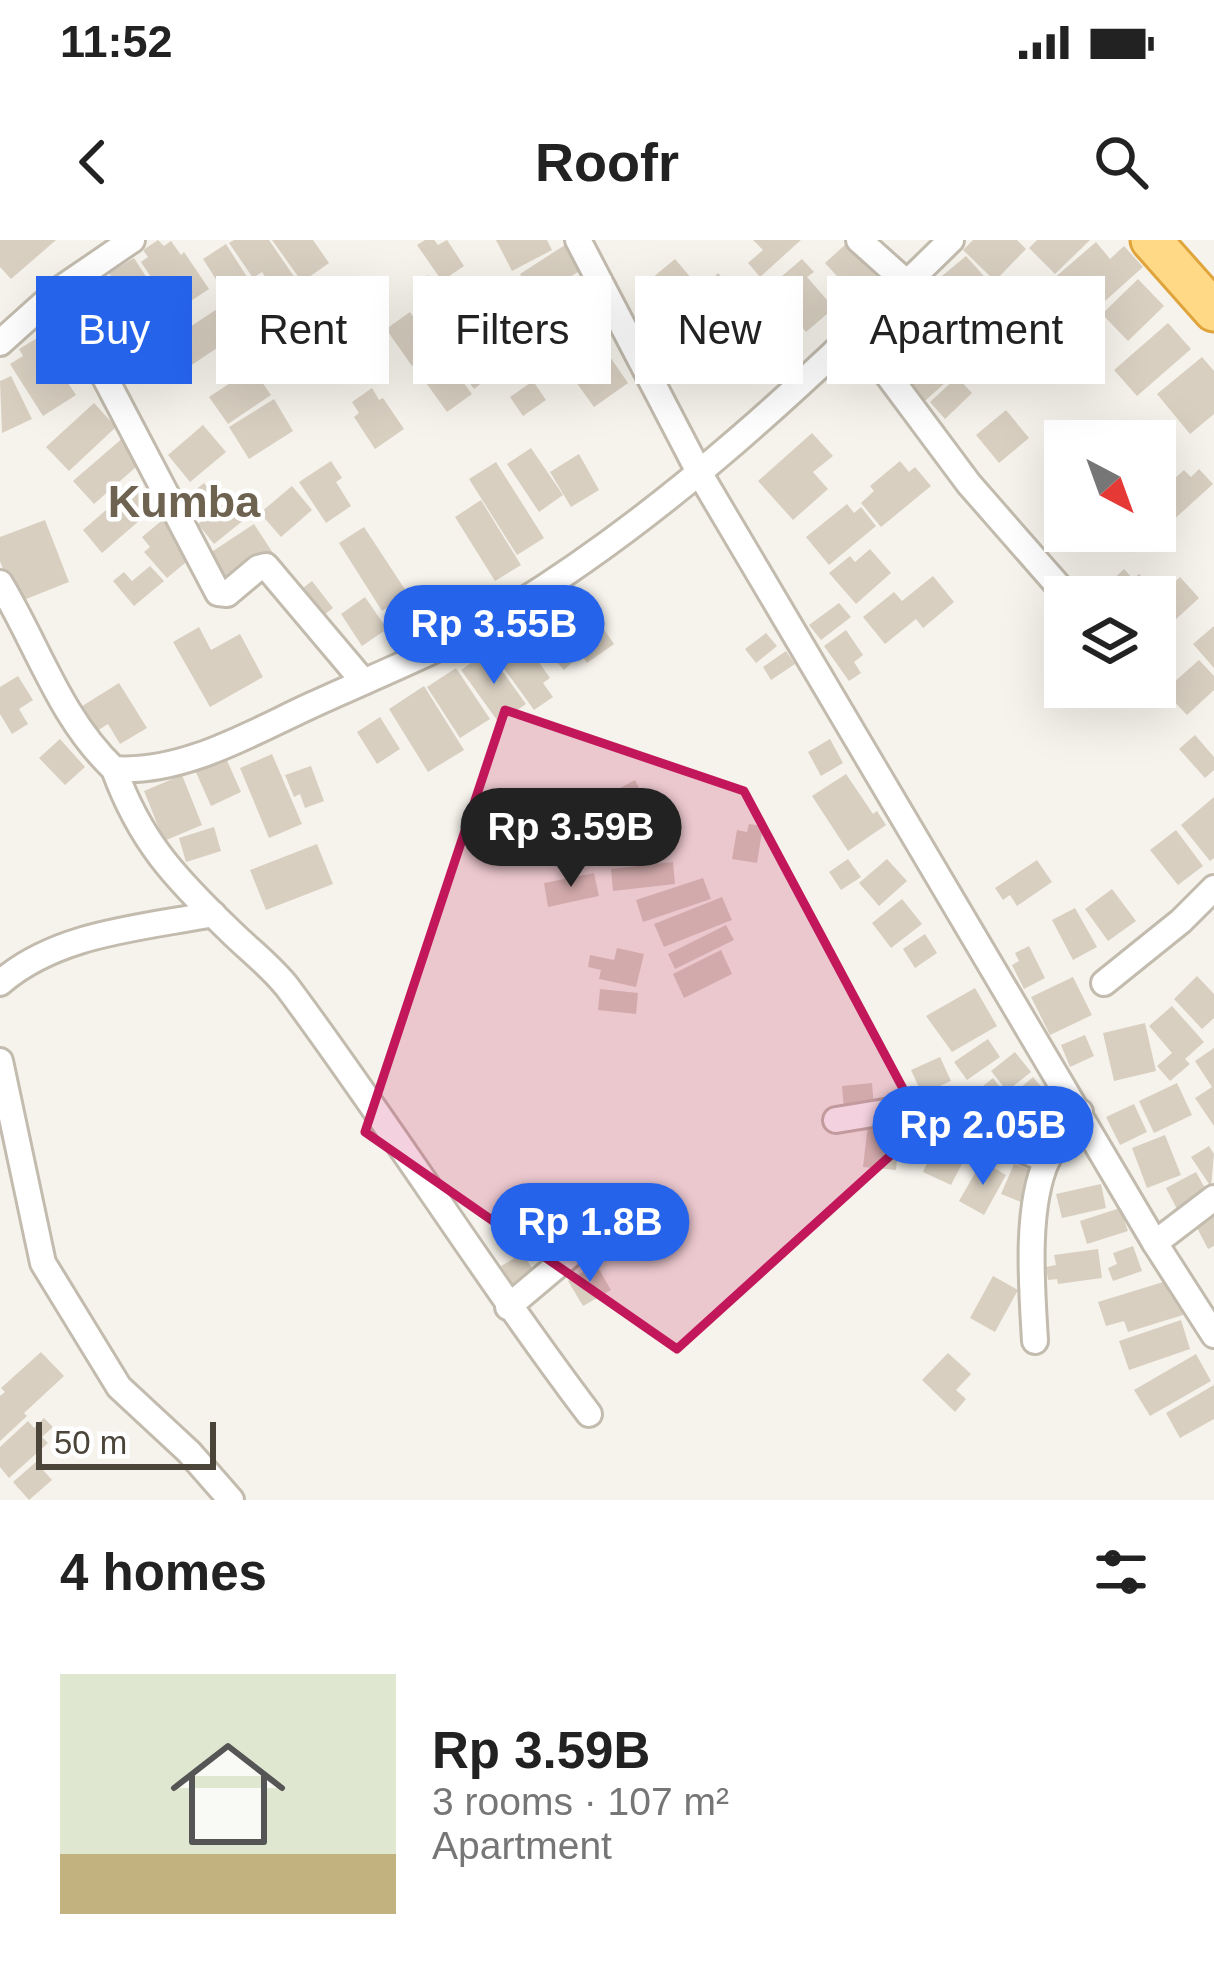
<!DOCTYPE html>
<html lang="en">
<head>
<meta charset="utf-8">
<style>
	body { margin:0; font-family:Helvetica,sans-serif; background:#f6f6f6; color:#222; height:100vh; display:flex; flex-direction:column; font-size:45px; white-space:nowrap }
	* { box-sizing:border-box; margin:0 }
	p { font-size:39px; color:#767676 }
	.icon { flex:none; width:66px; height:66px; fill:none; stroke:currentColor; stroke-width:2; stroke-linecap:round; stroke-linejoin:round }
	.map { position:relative; height:1260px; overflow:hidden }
	.details { display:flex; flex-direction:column; background:#fff; flex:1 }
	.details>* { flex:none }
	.hud { position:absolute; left:36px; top:36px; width:1143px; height:108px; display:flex; gap:24px }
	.needle { width:78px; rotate:139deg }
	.buttons { position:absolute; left:1044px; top:180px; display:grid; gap:24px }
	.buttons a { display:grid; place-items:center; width:132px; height:132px; border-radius:0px; background:#fff; box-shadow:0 12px 48px #0002; font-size:60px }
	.scale { position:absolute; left:36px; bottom:30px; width:180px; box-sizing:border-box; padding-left:12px; border:6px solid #4b4439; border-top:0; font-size:33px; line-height:42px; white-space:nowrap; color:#4b4439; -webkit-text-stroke:9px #fff; paint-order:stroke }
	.price { position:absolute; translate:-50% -102px; padding:0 27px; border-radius:42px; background:#2563eb; color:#fff; font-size:39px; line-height:78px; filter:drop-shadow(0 3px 6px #0008) }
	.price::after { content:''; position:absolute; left:50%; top:72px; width:36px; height:27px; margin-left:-18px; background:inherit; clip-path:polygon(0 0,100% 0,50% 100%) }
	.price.selected { background:#222; color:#fff }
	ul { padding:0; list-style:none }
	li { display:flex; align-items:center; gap:36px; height:300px; padding:0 60px }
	li span { display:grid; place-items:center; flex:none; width:336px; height:240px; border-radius:0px; color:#555 }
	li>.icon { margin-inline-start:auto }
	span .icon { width:144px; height:144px; fill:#fffc; stroke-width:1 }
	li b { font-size:51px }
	h2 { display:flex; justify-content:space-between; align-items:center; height:144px; padding:0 60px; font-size:51px }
	.chip { padding:0 42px; border-radius:0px; background:#fff; box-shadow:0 12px 48px #0002; font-size:42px; line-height:108px }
	.chip.selected { background:#2563eb; color:#fff }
	.status { display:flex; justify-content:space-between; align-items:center; height:84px; padding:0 60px; background:#fff; direction:ltr }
	.status svg { height:33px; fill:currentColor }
	header { display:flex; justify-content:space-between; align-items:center; height:156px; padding:0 60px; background:#fff; font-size:54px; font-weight:600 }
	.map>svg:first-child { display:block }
</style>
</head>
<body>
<div class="status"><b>11:52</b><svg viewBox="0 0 49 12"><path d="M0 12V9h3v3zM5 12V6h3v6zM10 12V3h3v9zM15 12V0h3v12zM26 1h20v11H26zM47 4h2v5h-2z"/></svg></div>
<header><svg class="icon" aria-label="back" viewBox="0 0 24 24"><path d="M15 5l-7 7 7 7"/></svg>Roofr<svg class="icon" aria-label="search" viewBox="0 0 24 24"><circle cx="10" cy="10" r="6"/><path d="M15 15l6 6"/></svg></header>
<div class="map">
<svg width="1214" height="1260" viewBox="0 0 1214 1260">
	<rect width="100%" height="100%" fill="#f6f3ec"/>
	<g fill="#d8cfc1">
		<path d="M0,0h56l-45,39 -11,-12z"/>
		<path d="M158,0l6,6 7,-5 10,14 3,-3 25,37 -35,23 -33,-50 7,-5 -5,-7z"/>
		<path d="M234,0h35l37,54 -26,18 -19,-27 7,-4 -6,-9 -9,6 -24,-35z"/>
		<path d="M272,0h41l16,23 -27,19z"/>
		<path d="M425,0h9l4,5 9,-5 17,26 -22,15 -25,-36z"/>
		<path d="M496,0h51l5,10 -40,21z"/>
		<path d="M753,0h48l-41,37 -12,-14 15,-13z"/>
		<path d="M973,0h44l9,9 -31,32 -32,-31z"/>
		<path d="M1037,0h53l-35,34 -26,-26z"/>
		<path d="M1096,2l14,17 14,-13 19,21 -57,51 -34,-38z"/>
		<path d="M568,3l16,25 -48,31 -16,-25z"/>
		<path d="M847,3l30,32 -22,21 -30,-33z"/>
		<path d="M226,4l44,69 -23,15 -44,-69z"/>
		<path d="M966,16l24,27 -34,30 -9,-11 10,-9 -15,-17z"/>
		<path d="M134,18l20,31 -25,16 -20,-32z"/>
		<path d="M675,19l22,26 -41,35 -14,-16 7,-6 -9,-10z"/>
		<path d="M802,19l12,13 -7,5 27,31 -28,24 -38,-44z"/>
		<path d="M718,33l25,28 -49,44 -22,-25z"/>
		<path d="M428,35l30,37 -23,18 -20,-24 10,-8 -10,-12z"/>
		<path d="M94,36l46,72 -29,19 -40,-62 17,-11 -6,-10z"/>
		<path d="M472,36l18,26 -20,15 -19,-26z"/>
		<path d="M579,37l17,26 -24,16 6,10 -15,9 -23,-36z"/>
		<path d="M1138,39l26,27 -36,35 -26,-27z"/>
		<path d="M217,69l18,27 -54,36 -18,-27z"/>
		<path d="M503,71l29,41 -27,19 -29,-41z"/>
		<path d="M410,72l26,37 -24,17 -26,-37z"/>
		<path d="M957,77l27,31 -67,60 -15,-17 17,-15 -13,-15z"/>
		<path d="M1015,78l17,16 -17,17 -17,-16z"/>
		<path d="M1168,83l23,26 -54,47 -23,-26z"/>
		<path d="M470,93l28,37 -24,19 -16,-22 10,-7 -9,-12 8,-5 -3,-5z"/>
		<path d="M39,97l5,8 6,-4 13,20 -7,4 20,30 -33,21 -33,-52 13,-8 -4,-7z"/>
		<path d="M608,114l20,29 -34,24 -21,-29z"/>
		<path d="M443,116l29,38 -25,18 -28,-39z"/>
		<path d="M1202,117l12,14v43l-24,20 -33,-40z"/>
		<path d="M260,123l9,15 -7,4 9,13 -43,29 -19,-27z"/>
		<path d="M11,136l21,43 -30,14 -2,-52z"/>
		<path d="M957,137l15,16 -27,26 -15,-17z"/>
		<path d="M533,141l13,19 -23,16 -13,-19z"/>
		<path d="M372,148l7,12 4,-2 21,31 -29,20 -21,-32 5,-4 -7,-11z"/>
		<path d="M274,159l19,32 -44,28 -20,-32z"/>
		<path d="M94,163l22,24 -47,44 -23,-24z"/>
		<path d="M1006,170l23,28 -30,25 -23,-28z"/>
		<path d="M203,185l23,27 -36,30 -22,-27z"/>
		<path d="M812,193l21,23 -20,16 15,17 -35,31 -35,-39z"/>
		<path d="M125,196l20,23 -51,45 -21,-23z"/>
		<path d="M531,208l32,47 -24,17 -32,-48z"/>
		<path d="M579,214l20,36 -28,17 -21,-35z"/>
		<path d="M331,221l11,17 -6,4 15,24 -25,17 -27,-41z"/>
		<path d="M900,221l9,11 6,-5 16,19 -50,41 -20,-24 13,-12 -4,-5z"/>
		<path d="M496,222l48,76 -27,17 -48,-76z"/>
		<path d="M1199,229l14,15 -42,38 -16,-19v-7l29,-26 7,7z"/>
		<path d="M204,243l13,17 -29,23 -13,-17z"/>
		<path d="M136,244l19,23 -53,46 -19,-23z"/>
		<path d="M292,246l20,24 -31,27 -21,-24z"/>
		<path d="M229,259l16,20 -31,25 -16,-20z"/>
		<path d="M481,260l40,65 -26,16 -40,-64z"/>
		<path d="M847,264l7,9 7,-6 15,19 -47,39 -23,-28z"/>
		<path d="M166,277l31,36 -30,25 -23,-26 6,-5 -8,-10z"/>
		<path d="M45,280l24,62 -53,21 -16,-42v-24z"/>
		<path d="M254,284l19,29 -44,29 -19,-29z"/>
		<path d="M364,287l44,67 -26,17 -43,-68z"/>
		<path d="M870,309l21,24 -35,31 -27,-31 21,-17 5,6z"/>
		<path d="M150,326l14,15 -30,25 -21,-25 11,-9 8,9z"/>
		<path d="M1124,329l9,10 6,-5 10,10 -14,13h-40z"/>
		<path d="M933,336l21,26 -31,26 -7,-9 -31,25 -22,-27 31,-25 8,9z"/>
		<path d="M1180,337l19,21 -38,35 -6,-7v-26z"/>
		<path d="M312,341l21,27 -18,14 -21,-27z"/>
		<path d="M574,347l40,57 -27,19 -40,-58z"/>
		<path d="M365,357l22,32 -25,17 -21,-32z"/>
		<path d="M839,363l12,14 -30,23 -12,-15z"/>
		<path d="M524,374l11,14 15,-12 29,40 -15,14 -15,-17 -8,6 -29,-36z"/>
		<path d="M512,384l38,54 -7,5 10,14 -19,13 -39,-54 14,-10 -9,-13z"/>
		<path d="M1214,386v42l-21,-24z"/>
		<path d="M199,387l12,23 29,-16 23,43 -53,30 -37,-65z"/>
		<path d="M846,390l17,25 -9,7 7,11 -12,8 -25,-35z"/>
		<path d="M766,393l11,13 -21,17 -11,-14z"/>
		<path d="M488,411l38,53 -27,19 -38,-53z"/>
		<path d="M786,411l9,13 -24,16 -8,-13z"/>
		<path d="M1199,420l15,16v14l-27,25 -23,-24z"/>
		<path d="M456,428l34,51 -30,19 -33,-51z"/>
		<path d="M18,436l15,24 -14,9 9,15 -16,10 -12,-20v-27z"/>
		<path d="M119,443l28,45 -27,16 -12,-20 -14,9 -15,-25z"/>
		<path d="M424,446l40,64 -36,22 -39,-63z"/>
		<path d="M380,477l20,32 -23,15 -20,-32z"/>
		<path d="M1195,495l19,22v13l-9,8 -26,-29z"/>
		<path d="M60,499l25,28 -20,18 -26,-27z"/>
		<path d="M830,499l13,24 -22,13 -13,-24z"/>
		<path d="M272,514l30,70 -33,14 -29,-70z"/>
		<path d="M225,516l16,36 -30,14 -16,-36z"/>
		<path d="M311,526l13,35 -19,7 -5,-14 -6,3 -9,-22z"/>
		<path d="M846,534l27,40 4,-3 9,14 -38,26 -36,-55z"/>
		<path d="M182,535l20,50 -38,16 -20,-50z"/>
		<path d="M635,540l9,18 -11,6 6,12 -20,11 -16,-30z"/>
		<path d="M1214,557v61l-4,3 -29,-36z"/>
		<path d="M655,582l7,23 -32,10 -8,-23z"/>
		<path d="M749,584l14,2 -6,37 -25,-4 5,-29 10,2z"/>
		<path d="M214,587l7,24 -35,11 -7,-24z"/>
		<path d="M1176,590l27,36 -25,19 -28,-35z"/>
		<path d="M576,594l6,19 -21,7 -7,-18z"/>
		<path d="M317,604l16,40 -67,26 -16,-40z"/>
		<path d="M848,619l13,18 -20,13 -12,-18z"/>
		<path d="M887,619l20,22 -28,25 -20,-23z"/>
		<path d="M1037,620l15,22 -35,24 -7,-11 -7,5 -8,-12z"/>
		<path d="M673,622l2,22 -62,7 -2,-22z"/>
		<path d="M594,633l5,23 -51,11 -4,-24z"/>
		<path d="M703,638l8,21 -68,23 -7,-22z"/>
		<path d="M1112,649l24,32 -28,20 -23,-32z"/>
		<path d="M722,657l10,23 -68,27 -10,-23z"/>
		<path d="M902,659l20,25 -31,24 -19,-25z"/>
		<path d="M1075,668l22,39 -24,13 -21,-40z"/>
		<path d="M726,685l8,15 -59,29 -7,-15z"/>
		<path d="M925,694l12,19 -22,15 -12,-19z"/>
		<path d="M1029,706l16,32 -21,11 -12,-24 7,-4 -4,-8z"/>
		<path d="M617,708l27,6 -8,33 -37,-8 2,-9 -13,-3 2,-12 24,5z"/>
		<path d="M721,710l11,24 -48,24 -11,-24z"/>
		<path d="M1197,736l17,18v24l-12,11 -28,-30z"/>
		<path d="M1073,737l19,38 -42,20 -19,-38z"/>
		<path d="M975,748l22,38 -45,26 -26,-36z"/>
		<path d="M600,749l38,4 -2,21 -38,-4z"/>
		<path d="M1172,766l32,36 -19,17 5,5 -20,17 -13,-15 15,-13 -23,-27z"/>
		<path d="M1145,783l11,48 -42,10 -11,-48z"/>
		<path d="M1085,795l9,21 -24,11 -9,-22z"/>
		<path d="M988,799l12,18 -33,23 -13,-18z"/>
		<path d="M1214,808v78l-19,-28 17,-11 -17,-26z"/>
		<path d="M1015,812l16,20 -24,19 -16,-20z"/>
		<path d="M940,817l11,24 -29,13 -11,-24z"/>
		<path d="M1033,837l15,18 -26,22 -15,-18z"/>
		<path d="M993,838l13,17 -19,16 -14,-17z"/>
		<path d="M872,843l2,24 -30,3 -2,-24z"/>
		<path d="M1177,843l15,32 -38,18 -15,-32z"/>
		<path d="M1048,859l20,21 -31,28 -19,-21z"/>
		<path d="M1134,864l13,28 -27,13 -14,-28z"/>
		<path d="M880,878l21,2 -5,50 -33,-3 5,-43 10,1z"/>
		<path d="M905,890l22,4 -4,21 -22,-4z"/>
		<path d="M1165,895l16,40 -34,13 -15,-40z"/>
		<path d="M937,902l29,14 -15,29 -28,-13z"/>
		<path d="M1209,906l5,8 -3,33 -20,-30z"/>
		<path d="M982,921l24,14 -22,40 -25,-14z"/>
		<path d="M1014,924l25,9 -13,31 -25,-10z"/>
		<path d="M1196,932l11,20 -30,17 -11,-21z"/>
		<path d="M1101,944l5,24 -44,10 -6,-24z"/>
		<path d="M1120,968l8,23 -41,13 -7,-23z"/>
		<path d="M1214,971v35l-6,3 -14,-27z"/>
		<path d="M1133,1006l9,25 -29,10 -5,-13 9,-4 -4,-11z"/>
		<path d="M1098,1009l4,29 -44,6 -1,-5 -9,1 -2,-13 10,-2 -2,-10z"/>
		<path d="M523,1013l13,22 -21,13 -14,-22z"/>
		<path d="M596,1024l15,26 -28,16 -15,-25z"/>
		<path d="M993,1036l25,14 -23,42 -25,-14z"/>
		<path d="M1173,1039l10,36 -55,17 -4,-11 -18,5 -8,-24z"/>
		<path d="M1181,1080l9,29 -61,21 -10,-29z"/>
		<path d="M41,1112l23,24 -40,37 3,3 -27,25v-45l5,-4 -4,-4z"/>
		<path d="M948,1113l23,21 -15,16 10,9 -11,13 -33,-32z"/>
		<path d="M1196,1114l15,27 -61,35 -16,-26z"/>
		<path d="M1214,1145v34l-34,19 -14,-25z"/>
		<path d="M44,1178l9,9 -11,10 6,6 -39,35 -9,-11v-20l28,-26 6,7z"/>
		<path d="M36,1222l16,18 -23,20 -16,-18z"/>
	</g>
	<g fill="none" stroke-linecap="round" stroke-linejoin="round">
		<defs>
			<g id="minor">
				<path d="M578,0l122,234 455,769 59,92"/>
				<path d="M859,0l48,43"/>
				<path d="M59,50l159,303 9,1 31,-26 8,-2 97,115"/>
				<path d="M855,91l114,153 99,113"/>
				<path d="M0,103l59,-53 73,-50"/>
				<path d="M0,343c38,63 60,135 114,186 69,5 137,-36 198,-64 63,-29 130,-55 190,-91 168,-101 310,-238 449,-374"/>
				<path d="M114,529c26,72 61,109 115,161 19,19 43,37 59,58 104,140 196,287 301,426"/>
				<path d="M0,743c57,-50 141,-55 213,-69"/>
				<path d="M1104,743l77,-62 33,-33"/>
				<path d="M0,821l43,202 76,124 70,65 42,48"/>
				<path d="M836,880l67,-11 26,3 118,48"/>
				<path d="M1155,1003l59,-45"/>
				<path d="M508,1067l76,-64 7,-11 1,-34"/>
				<path d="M1035,1101c-3,-52 -10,-133 12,-181 8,-17 22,-33 33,-48"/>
			</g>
			<path id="trunk" d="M1151,0l63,71"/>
		</defs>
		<use href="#minor" stroke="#c2bbae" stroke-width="30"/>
		<use href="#trunk" stroke="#e0a43c" stroke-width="45"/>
		<use href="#minor" stroke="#fff" stroke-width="24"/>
		<use href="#trunk" stroke="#ffd985" stroke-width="39"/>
	</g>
	<path fill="#c2185b" fill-opacity="0.2" stroke="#c2185b" stroke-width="9" stroke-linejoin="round" d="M505,470l239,81 179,335 -246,223 -312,-217z"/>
	<g text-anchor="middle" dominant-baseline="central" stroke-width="9" stroke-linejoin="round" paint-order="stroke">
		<g font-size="45" font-weight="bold" fill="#6e6250" stroke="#fff">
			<text x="184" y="261">Kumba</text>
		</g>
	</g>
</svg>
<div class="buttons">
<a><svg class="needle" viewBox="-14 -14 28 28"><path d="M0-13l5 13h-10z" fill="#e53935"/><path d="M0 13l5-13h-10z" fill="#767676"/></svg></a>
<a><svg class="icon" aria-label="layers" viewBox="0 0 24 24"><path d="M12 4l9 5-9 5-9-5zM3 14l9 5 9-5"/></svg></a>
</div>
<div class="scale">50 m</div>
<b class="price" style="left:494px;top:447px">Rp 3.55B</b>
<b class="price selected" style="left:571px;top:650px">Rp 3.59B</b>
<b class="price" style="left:983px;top:948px">Rp 2.05B</b>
<b class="price" style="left:590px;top:1045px">Rp 1.8B</b>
<div class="hud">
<a class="chip selected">Buy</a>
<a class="chip">Rent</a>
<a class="chip">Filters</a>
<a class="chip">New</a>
<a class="chip">Apartment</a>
</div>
</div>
<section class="details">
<h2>4 homes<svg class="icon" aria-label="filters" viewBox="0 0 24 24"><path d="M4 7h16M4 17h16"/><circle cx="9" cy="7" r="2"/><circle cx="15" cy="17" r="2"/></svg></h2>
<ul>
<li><span style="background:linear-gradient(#dfe7d0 75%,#c2b280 0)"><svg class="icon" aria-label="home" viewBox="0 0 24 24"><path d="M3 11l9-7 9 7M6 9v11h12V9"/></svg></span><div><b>Rp 3.59B</b><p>3 rooms · 107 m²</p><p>Apartment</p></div></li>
</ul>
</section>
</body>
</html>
